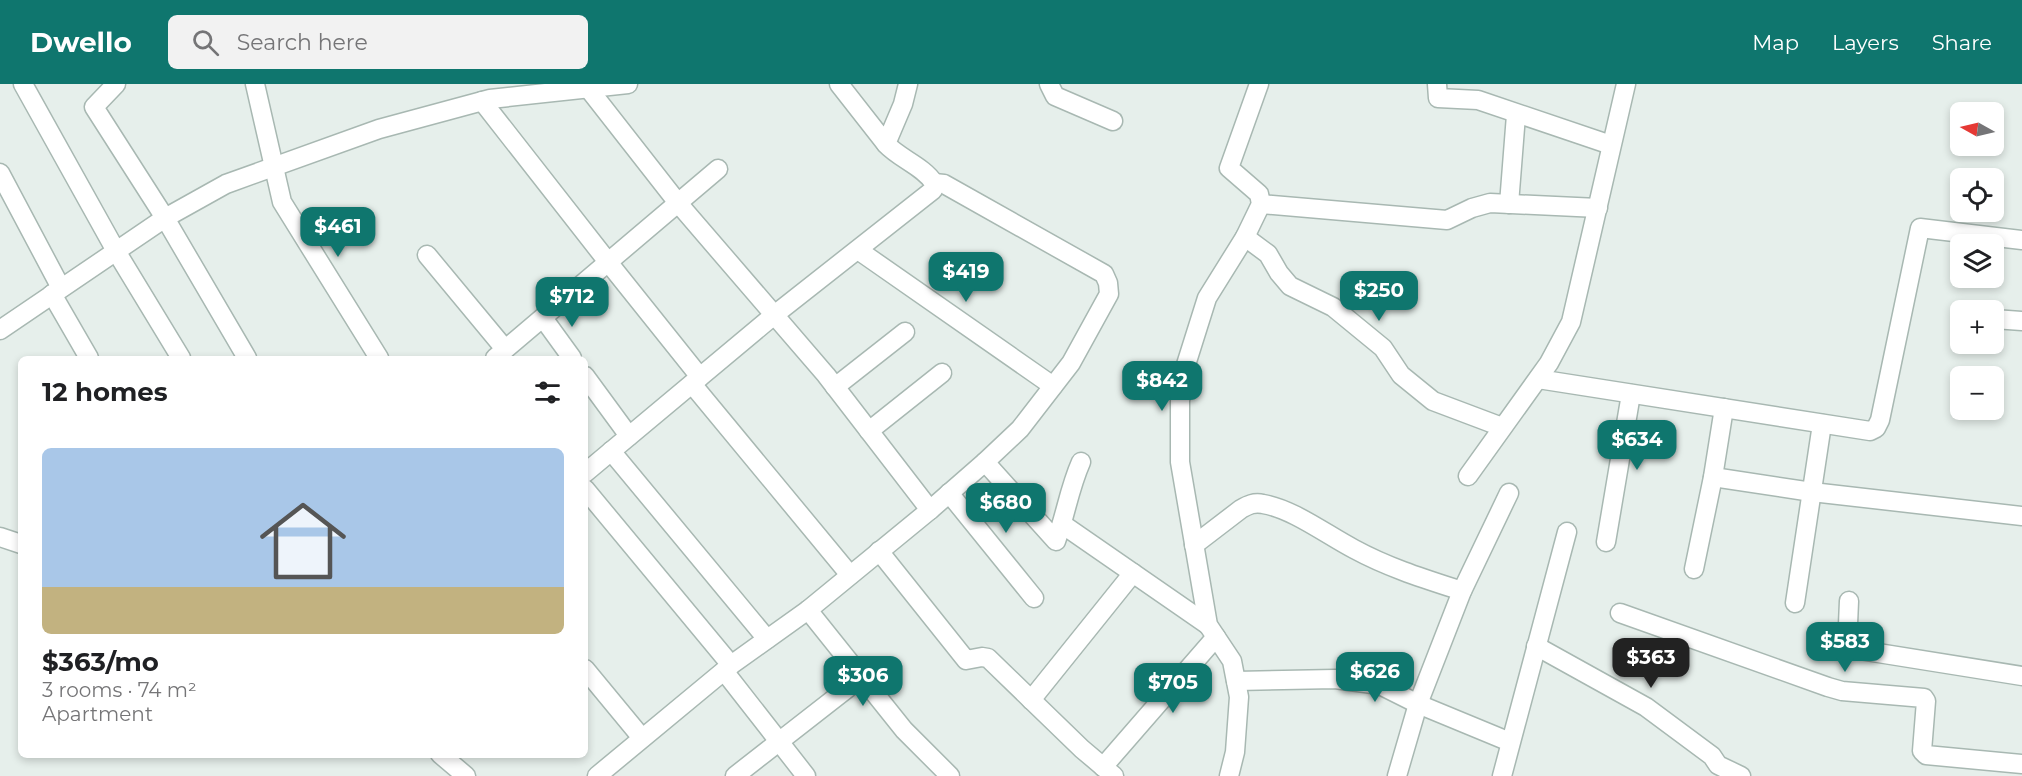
<!DOCTYPE html>
<html lang="en">
<head>
<meta charset="utf-8">
<style>
	body { margin:0; font-family:Montserrat,sans-serif; background:#f2f2f2; color:#202124; height:100vh; display:flex; flex-direction:column; font-size:22px; white-space:nowrap }
	* { box-sizing:border-box; margin:0 }
	p { font-size:20px; color:#757577 }
	.icon { flex:none; width:33px; height:33px; fill:none; stroke:currentColor; stroke-width:2; stroke-linecap:round; stroke-linejoin:round }
	.map { position:relative; flex:1; overflow:hidden }
	.sheet { position:absolute; left:18px; top:272px; width:570px; height:402px; display:flex; flex-direction:column; background:#fff; border-radius:9px; box-shadow:0 3px 9px #0003 }
	.sheet>* { flex:none }
	.needle { width:39px; rotate:278deg }
	.buttons { position:absolute; left:1950px; top:18px; display:grid; gap:12px }
	.buttons a { display:grid; place-items:center; width:54px; height:54px; border-radius:9px; background:#fff; box-shadow:0 3px 9px #0003; font-size:30px }
	.price { position:absolute; translate:-50% -51px; padding:0 14px; border-radius:12px; background:#0f766e; color:#fff; font-size:20px; line-height:39px; filter:drop-shadow(0 2px 3px #0008) }
	.price::after { content:''; position:absolute; left:50%; top:36px; width:18px; height:14px; margin-left:-9px; background:inherit; clip-path:polygon(0 0,100% 0,50% 100%) }
	.price.active { background:#222; color:#fff }
	ul { padding:0; list-style:none }
	li { display:grid; align-content:center; gap:12px; height:318px; padding:0 24px }
	li+li { border-top:2px solid #e0e0e0 }
	li span { display:grid; place-items:center; height:186px; border-radius:9px; color:#555 }
	li>.icon { margin-inline-start:auto }
	span .icon { width:108px; height:108px; fill:#fffc; stroke-width:1 }
	li b { font-size:26px }
	h2 { display:flex; justify-content:space-between; align-items:center; height:72px; padding:0 24px; font-size:26px }
	header { display:flex; align-items:center; gap:36px; box-sizing:border-box; height:84px; padding:0 30px; background:#0f766e; color:#fff }
	header strong { font-size:28px }
	nav { display:flex; gap:33px; margin-inline-start:auto; font-size:21px }
	.search { width:420px; height:54px; background:#f2f2f2; display:flex; align-items:center; gap:15px; box-sizing:border-box; padding:0 21px; border-radius:9px; color:#757577; font-size:22px }
	.map>svg:first-child { display:block }
</style>
</head>
<body>
<header>
<strong>Dwello</strong>
<div class="search"><svg class="icon" aria-label="search" viewBox="0 0 24 24"><circle cx="10" cy="10" r="6"/><path d="M15 15l6 6"/></svg>Search here</div>
<nav><a>Map</a><a>Layers</a><a>Share</a></nav>
</header>
<div class="map">
<svg width="2022" height="692" viewBox="0 0 2022 692">
	<rect width="100%" height="100%" fill="#e6efeb"/>
	<g fill="none" stroke-linecap="round" stroke-linejoin="round">
		<defs>
			<g id="street">
				<path d="M23,0l93,167 65,107"/>
				<path d="M116,0l-22,23 71,111 82,140"/>
				<path d="M255,0l27,118 97,156"/>
				<path d="M839,0l47,60 17,-40 5,-20"/>
				<path d="M1049,0l6,12 58,25"/>
				<path d="M1437,0l1,14 40,2 133,45"/>
				<path d="M588,4l90,115 148,172 104,135"/>
				<path d="M482,17l126,161 92,115"/>
				<path d="M0,89l61,115"/>
				<path d="M934,99l10,1 160,90 4,9 1,11 -38,69 -51,66 -35,33"/>
				<path d="M1261,120l186,16 25,-12 18,-5 108,5"/>
				<path d="M1509,120l7,-89"/>
				<path d="M1245,153l23,17 11,19 11,13 43,21 50,41 18,27 32,26 69,26"/>
				<path d="M858,166l195,136"/>
				<path d="M427,171l78,94"/>
				<path d="M52,210l37,64"/>
				<path d="M543,234l29,40"/>
				<path d="M1994,235l28,2"/>
				<path d="M0,246l165,-112 61,-34 153,-55 111,-30 138,-15"/>
				<path d="M495,274l223,-189"/>
				<path d="M585,292l44,60"/>
				<path d="M1538,295l332,52 6,-3 4,-8 40,-192 102,12"/>
				<path d="M692,300l158,191"/>
				<path d="M835,303l70,-55"/>
				<path d="M869,347l73,-58"/>
				<path d="M611,367l156,188"/>
				<path d="M585,389l188,-157 160,-126 1,-7c-11,-17 -34,-24 -48,-39"/>
				<path d="M1468,392l81,-113 22,-41 55,-238"/>
				<path d="M1713,393l99,15 210,24"/>
				<path d="M585,405l146,176"/>
				<path d="M949,409l85,105"/>
				<path d="M1062,440l146,101"/>
				<path d="M0,453l21,7"/>
				<path d="M1606,458l25,-148"/>
				<path d="M1194,461l47,-36c7,-4 13,-7 22,-5 30,5 64,31 91,45 35,19 71,30 108,42"/>
				<path d="M879,467l87,109 16,-3 6,1 94,91 32,27"/>
				<path d="M1694,485l19,-92 11,-69"/>
				<path d="M1849,517l-2,47 175,28"/>
				<path d="M1795,519l27,-179"/>
				<path d="M808,526l96,120 46,46"/>
				<path d="M1620,529l208,74 14,4 82,7 2,3 -4,50 4,4 96,9"/>
				<path d="M1536,562l110,61 66,49 6,9 23,11"/>
				<path d="M585,585l57,69"/>
				<path d="M724,587l82,105"/>
				<path d="M1236,597l99,-2 45,6 38,19 92,38"/>
				<path d="M1031,616l102,-127"/>
				<path d="M440,670l26,22"/>
				<path d="M1103,683l113,-130"/>
				<path d="M597,692l134,-111 77,-55 122,-100 55,-48 71,79c10,-27 13,-52 25,-79"/>
				<path d="M735,692l127,-99"/>
				<path d="M1229,692l6,-24 4,-55 -7,-36 -24,-36 -28,-163v-61l4,-30 23,-73 38,-61 16,-33 -2,-10 -30,-26 30,-84"/>
				<path d="M1397,692l21,-72 44,-113 47,-98"/>
				<path d="M1502,692l65,-244"/>
			</g>
		</defs>
		<use href="#street" stroke="#a8b8b2" stroke-width="21"/>
		<use href="#street" stroke="#fff" stroke-width="18"/>
	</g>
</svg>
<div class="buttons">
<a><svg class="needle" viewBox="-14 -14 28 28"><path d="M0-13l5 13h-10z" fill="#e53935"/><path d="M0 13l5-13h-10z" fill="#757577"/></svg></a>
<a><svg class="icon" aria-label="locate" viewBox="0 0 24 24"><circle cx="12" cy="12" r="6"/><path d="M12 2v4M12 18v4M2 12h4M18 12h4"/></svg></a>
<a><svg class="icon" aria-label="layers" viewBox="0 0 24 24"><path d="M12 4l9 5-9 5-9-5zM3 14l9 5 9-5"/></svg></a>
<a>+</a>
<a>−</a>
</div>
<b class="price" style="left:338px;top:174px">$461</b>
<b class="price" style="left:966px;top:219px">$419</b>
<b class="price" style="left:1379px;top:238px">$250</b>
<b class="price" style="left:572px;top:244px">$712</b>
<b class="price" style="left:1162px;top:328px">$842</b>
<b class="price" style="left:1637px;top:387px">$634</b>
<b class="price" style="left:1006px;top:450px">$680</b>
<b class="price" style="left:1845px;top:589px">$583</b>
<b class="price active" style="left:1651px;top:605px">$363</b>
<b class="price" style="left:1375px;top:619px">$626</b>
<b class="price" style="left:863px;top:623px">$306</b>
<b class="price" style="left:1173px;top:630px">$705</b>
<section class="sheet">
<h2>12 homes<svg class="icon" aria-label="filters" viewBox="0 0 24 24"><path d="M4 7h16M4 17h16"/><circle cx="9" cy="7" r="2"/><circle cx="15" cy="17" r="2"/></svg></h2>
<ul>
<li><span style="background:linear-gradient(#a9c7e8 75%,#c2b280 0)"><svg class="icon" aria-label="home" viewBox="0 0 24 24"><path d="M3 11l9-7 9 7M6 9v11h12V9"/></svg></span><div><b>$363/mo</b><p>3 rooms · 74 m²</p><p>Apartment</p></div></li>
</ul>
</section>
</div>
</body>
</html>
